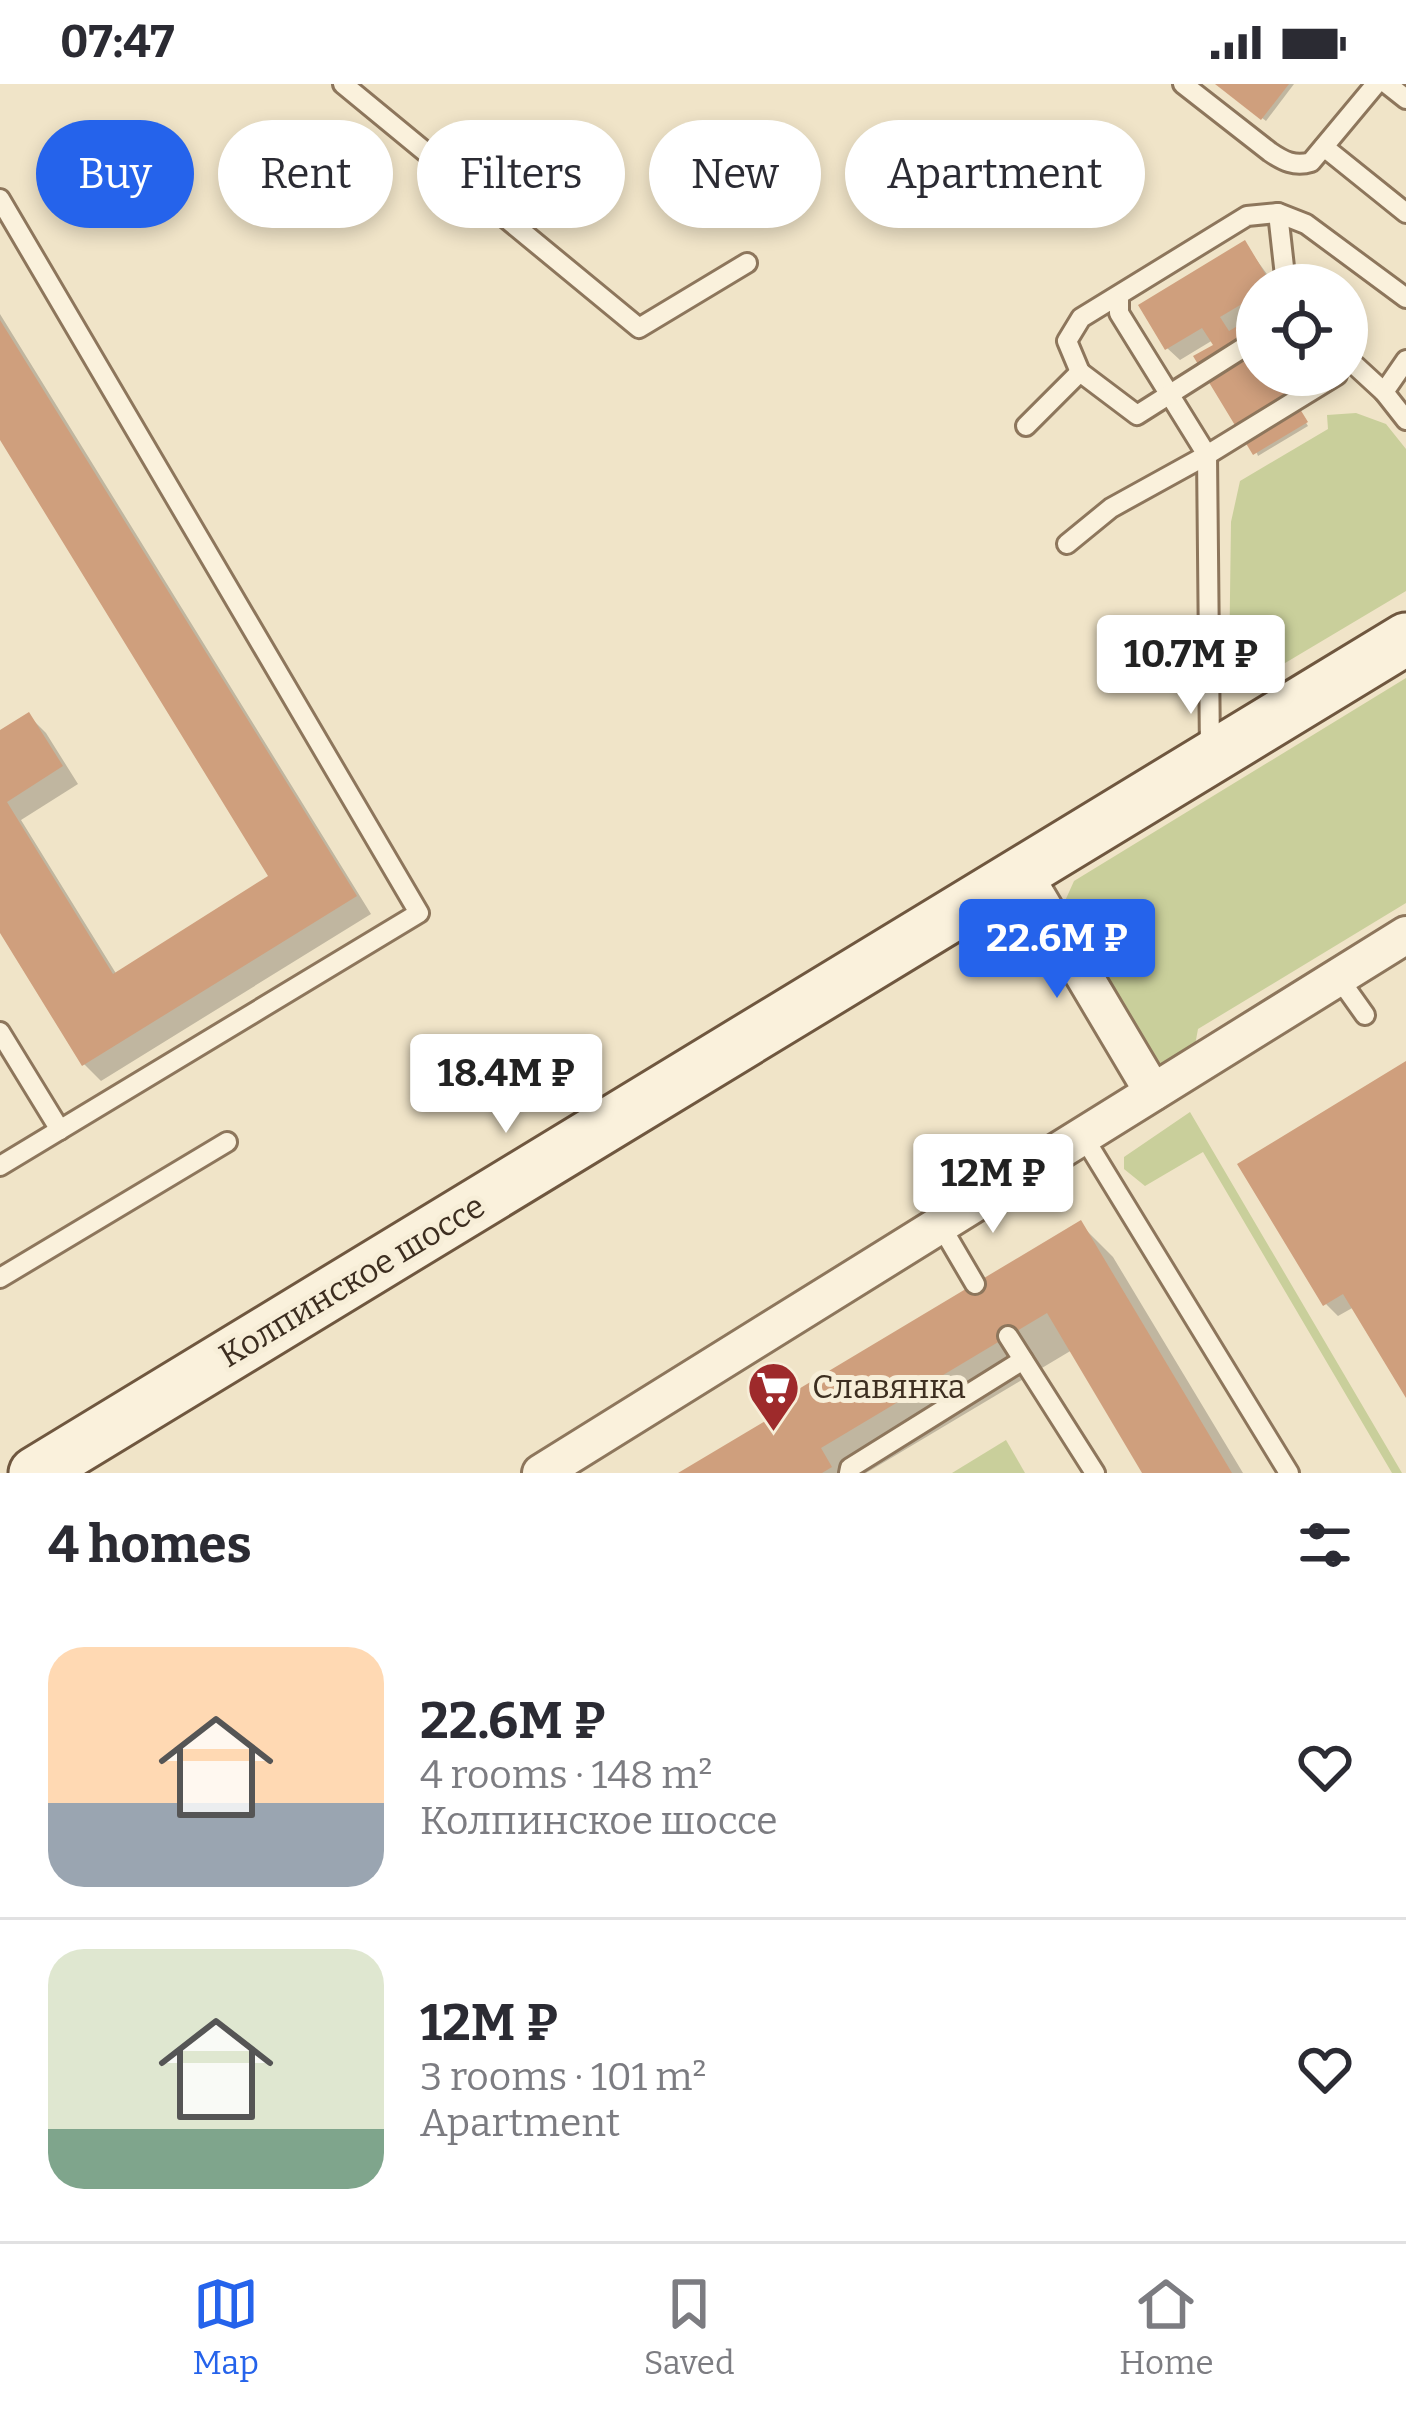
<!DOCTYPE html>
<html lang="en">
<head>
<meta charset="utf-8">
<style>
	body { margin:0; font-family:Bitter,serif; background:#f7f7f7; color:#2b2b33; height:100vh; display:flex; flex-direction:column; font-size:45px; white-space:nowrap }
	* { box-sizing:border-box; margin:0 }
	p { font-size:39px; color:#7c7c81 }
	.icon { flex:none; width:66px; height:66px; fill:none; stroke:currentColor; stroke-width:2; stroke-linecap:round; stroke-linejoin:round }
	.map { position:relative; height:1389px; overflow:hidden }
	.details { display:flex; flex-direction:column; background:#fff; flex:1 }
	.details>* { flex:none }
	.banner { position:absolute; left:36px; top:36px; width:1335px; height:108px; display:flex; gap:24px }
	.buttons { position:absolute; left:1236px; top:180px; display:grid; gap:24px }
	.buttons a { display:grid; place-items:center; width:132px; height:132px; border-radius:50%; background:#fff; box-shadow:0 6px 18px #0003; font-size:60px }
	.price { position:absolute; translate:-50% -102px; padding:0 27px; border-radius:12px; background:#fff; color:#222; font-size:39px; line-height:78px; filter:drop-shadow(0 3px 6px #0008) }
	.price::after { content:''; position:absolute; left:50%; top:72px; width:36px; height:27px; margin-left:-18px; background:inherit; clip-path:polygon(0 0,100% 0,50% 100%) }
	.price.active { background:#2563eb; color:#fff }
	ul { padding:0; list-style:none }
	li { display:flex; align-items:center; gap:36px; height:300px; padding:0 48px }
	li+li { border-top:3px solid #e1e1e2 }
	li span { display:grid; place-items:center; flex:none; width:336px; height:240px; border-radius:36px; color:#555 }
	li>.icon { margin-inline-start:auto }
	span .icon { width:144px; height:144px; fill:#fffc; stroke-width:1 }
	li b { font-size:51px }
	h2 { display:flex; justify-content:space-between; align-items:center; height:144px; padding:0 48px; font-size:51px }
	.chip { padding:0 42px; border-radius:54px; background:#fff; box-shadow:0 6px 18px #0003; font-size:42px; line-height:108px }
	.chip.active { background:#2563eb; color:#fff }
	.status { display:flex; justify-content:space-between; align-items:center; height:84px; padding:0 60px; background:#fff; direction:ltr }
	.status svg { height:33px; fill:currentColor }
	.tab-bar { display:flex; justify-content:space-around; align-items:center; height:168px; border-top:3px solid #e1e1e2; background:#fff; font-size:33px; color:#7c7c81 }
	.tab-bar a { display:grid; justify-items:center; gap:6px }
	.tab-bar .active { color:#2563eb }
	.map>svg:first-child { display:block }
</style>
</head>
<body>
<div class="status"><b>07:47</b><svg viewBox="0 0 49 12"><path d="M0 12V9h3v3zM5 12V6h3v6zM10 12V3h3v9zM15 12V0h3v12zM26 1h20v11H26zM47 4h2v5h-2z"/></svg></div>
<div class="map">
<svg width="1406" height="1389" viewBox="0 0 1406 1389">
	<rect width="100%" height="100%" fill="#f0e4c8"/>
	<g fill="#c9cf9b">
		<path d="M1356,329l30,11 20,25v142l-158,94 -13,-2 -6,-14 2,-147 9,-41 88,-52 -1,-14z"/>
		<path d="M1406,594v225l-208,126 -5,27 -29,13 -8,-6 -87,-145 -4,-17 9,-20z"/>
		<path d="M1190,1028l212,361h-10l-189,-321 -58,34 -21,-17v-12z"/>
		<path d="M1006,1356l19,33h-73z"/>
	</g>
	<g fill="#0003">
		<path d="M1219,0h75l-28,37z"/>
		<path d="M1245,160l30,41h-18v29l-14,8 6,6 8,47h20l31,51 -50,30 -45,-116 -33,20 -13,-12z"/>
		<path d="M0,230l371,600 -270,167 -17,-17 -84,-137v-194l29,-17 17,17 32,51 -57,36 96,155 155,-98 -272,-442z"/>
		<path d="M1406,981v327l-52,-85 -16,9 -12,-12z"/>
		<path d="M1080,1140l33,33 130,216h-97l-74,-123 -206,123h-182z"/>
	</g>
	<g fill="#cf9f7d">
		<path d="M1215,0h74l-28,36z"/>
		<path d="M1245,156l27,45h-15v10l-37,22 9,14 17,-10 11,18v36h22l29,47 -55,33 -60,-99 20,-11 -11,-17 -37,22 -27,-45z"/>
		<path d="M0,236l357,576 -275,170 -82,-133v-203l29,-18 34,54 -56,36 106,172 155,-98 -268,-436z"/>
		<path d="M1406,977v337l-63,-104 -20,12 -86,-142z"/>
		<path d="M1081,1136l151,253h-90l-95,-160 -226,135 11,19 -10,6h-144l119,-71 -5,-9z"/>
	</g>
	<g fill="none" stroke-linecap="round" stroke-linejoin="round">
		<defs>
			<g id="service">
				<path d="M343,0l296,244 108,-65"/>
				<path d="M1183,0l87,68c13,9 25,15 41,10l65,-78"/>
				<path d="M1387,0l19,15"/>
				<path d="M1324,63l82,66"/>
				<path d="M0,115l419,714 -419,253"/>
				<path d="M1278,129l8,72"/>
				<path d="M1119,212v17l88,142 3,296"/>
				<path d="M1347,274l37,34 22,28"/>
				<path d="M1080,288l-13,-31 14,-23 166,-102 31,-3 28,11 100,74"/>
				<path d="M1384,308l22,-32"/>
				<path d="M1026,342l54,-54 57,43 120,-76"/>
				<path d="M1067,460l44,-36 96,-53 130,-80"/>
				<path d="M1338,893l27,38"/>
				<path d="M0,948l60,98"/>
				<path d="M1083,1052l206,337"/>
				<path d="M941,1142l34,58"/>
				<path d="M0,1194l227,-136"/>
				<path d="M1008,1252l87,137"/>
				<path d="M849,1389l1,-5 173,-108"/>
			</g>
			<g id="minor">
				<path d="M1023,789l130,219"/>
				<path d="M541,1389l865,-538"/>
			</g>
			<path id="secondary" d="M35,1389l1371,-834"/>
		</defs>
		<use href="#service" stroke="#8d765c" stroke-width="24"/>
		<use href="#minor" stroke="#8d765c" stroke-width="42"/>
		<use href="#secondary" stroke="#6f573f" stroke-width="57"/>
		<use href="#service" stroke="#faf1dc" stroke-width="18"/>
		<use href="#minor" stroke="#faf1dc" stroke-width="36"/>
		<use href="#secondary" stroke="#faf1dc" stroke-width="51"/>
	</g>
	<defs>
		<symbol id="supermarket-pin" viewBox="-11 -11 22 30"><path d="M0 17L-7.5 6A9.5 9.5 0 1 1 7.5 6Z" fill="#9e2a2b" stroke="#f7eed8"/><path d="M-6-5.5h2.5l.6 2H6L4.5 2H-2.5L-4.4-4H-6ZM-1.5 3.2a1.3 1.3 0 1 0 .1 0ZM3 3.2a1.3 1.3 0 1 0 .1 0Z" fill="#fff"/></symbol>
	</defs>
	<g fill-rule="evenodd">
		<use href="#supermarket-pin" x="744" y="1274" width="59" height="81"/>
	</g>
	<g text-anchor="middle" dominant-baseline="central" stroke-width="10" stroke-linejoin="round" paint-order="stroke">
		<g font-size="33" fill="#3d2e20" stroke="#f7eed8">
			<text transform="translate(352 1197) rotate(-31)">Колпинское шоссе</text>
		</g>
		<g font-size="33" fill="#3d2e20" stroke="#f7eed8" text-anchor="start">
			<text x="812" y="1303">Славянка</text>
		</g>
	</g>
</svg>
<div class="buttons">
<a><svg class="icon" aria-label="locate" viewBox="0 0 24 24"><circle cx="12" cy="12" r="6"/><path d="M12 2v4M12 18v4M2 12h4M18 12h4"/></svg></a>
</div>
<b class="price" style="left:1191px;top:633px">10.7M ₽</b>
<b class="price active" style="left:1057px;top:917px">22.6M ₽</b>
<b class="price" style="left:506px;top:1052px">18.4M ₽</b>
<b class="price" style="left:993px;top:1152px">12M ₽</b>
<div class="banner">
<a class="chip active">Buy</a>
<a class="chip">Rent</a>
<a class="chip">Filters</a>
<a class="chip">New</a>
<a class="chip">Apartment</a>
</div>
</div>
<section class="details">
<h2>4 homes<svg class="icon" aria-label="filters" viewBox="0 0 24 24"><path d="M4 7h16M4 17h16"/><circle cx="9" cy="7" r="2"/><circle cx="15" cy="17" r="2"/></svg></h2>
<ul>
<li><span style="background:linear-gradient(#ffd9b3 65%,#9aa5b1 0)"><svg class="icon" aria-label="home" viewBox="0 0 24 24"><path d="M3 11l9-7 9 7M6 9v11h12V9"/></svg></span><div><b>22.6M ₽</b><p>4 rooms · 148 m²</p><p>Колпинское шоссе</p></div><svg class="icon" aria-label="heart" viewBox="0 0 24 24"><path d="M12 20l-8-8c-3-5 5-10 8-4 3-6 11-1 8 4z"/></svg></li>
<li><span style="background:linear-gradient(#dfe7d0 75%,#7fa58c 0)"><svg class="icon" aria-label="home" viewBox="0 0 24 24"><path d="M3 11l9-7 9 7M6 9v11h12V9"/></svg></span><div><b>12M ₽</b><p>3 rooms · 101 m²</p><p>Apartment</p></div><svg class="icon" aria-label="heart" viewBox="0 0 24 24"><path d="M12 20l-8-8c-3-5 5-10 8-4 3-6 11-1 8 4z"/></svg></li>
</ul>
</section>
<nav class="tab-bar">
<a class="active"><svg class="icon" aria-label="map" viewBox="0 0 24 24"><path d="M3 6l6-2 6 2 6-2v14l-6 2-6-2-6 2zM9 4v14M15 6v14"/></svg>Map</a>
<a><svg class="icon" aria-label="saved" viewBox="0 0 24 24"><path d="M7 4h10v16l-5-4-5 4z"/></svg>Saved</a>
<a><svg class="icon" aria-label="home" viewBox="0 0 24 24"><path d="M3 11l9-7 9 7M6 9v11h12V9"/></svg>Home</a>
</nav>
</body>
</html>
